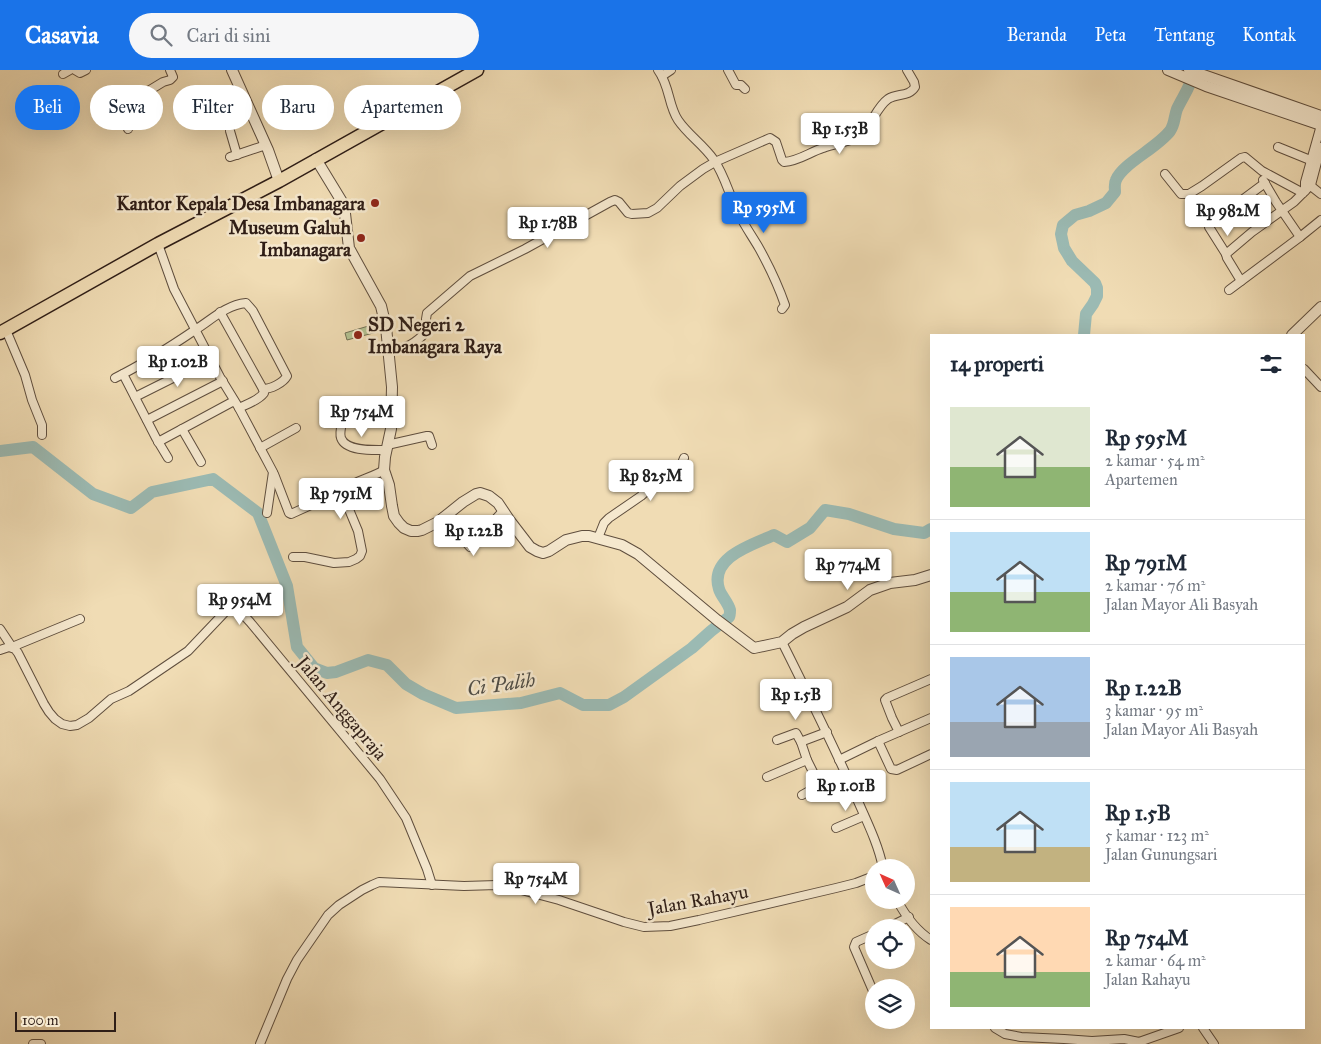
<!DOCTYPE html>
<html lang="id">
<head>
<meta charset="utf-8">
<style>
	body { margin:0; font-family:"IM FELL Great Primer",serif; background:#f6f6f7; color:#1f2937; height:100vh; display:flex; flex-direction:column; font-size:19px; white-space:nowrap }
	* { box-sizing:border-box; margin:0 }
	p { font-size:16px; color:#747a83 }
	.icon { flex:none; width:28px; height:28px; fill:none; stroke:currentColor; stroke-width:2; stroke-linecap:round; stroke-linejoin:round }
	.map { position:relative; flex:1; overflow:hidden }
	.panel { position:absolute; left:930px; top:264px; width:375px; height:695px; display:flex; flex-direction:column; background:#fff; border-radius:0px; box-shadow:0 5px 20px #0002 }
	.panel>* { flex:none }
	.guide { position:absolute; left:15px; top:15px; width:475px; height:45px; display:flex; gap:10px }
	.needle { width:32px; rotate:315deg }
	.fabs { position:absolute; left:865px; top:789px; display:grid; gap:10px }
	.fabs a { display:grid; place-items:center; width:50px; height:50px; border-radius:50%; background:#fff; box-shadow:0 5px 20px #0002; font-size:25px }
	.scale { position:absolute; left:15px; bottom:12px; width:101px; box-sizing:border-box; padding-left:5px; border:2px solid #2f1e17; border-top:0; font-size:14px; line-height:18px; white-space:nowrap; color:#2f1e17; -webkit-text-stroke:4px #f5e8ce; paint-order:stroke }
	.price { position:absolute; translate:-50% -42px; padding:0 11px; border-radius:5px; background:#fff; color:#222; font-size:16px; line-height:32px; filter:drop-shadow(0 1px 2px #0008) }
	.price::after { content:''; position:absolute; left:50%; top:30px; width:15px; height:11px; margin-left:-8px; background:inherit; clip-path:polygon(0 0,100% 0,50% 100%) }
	.price.current { background:#1a73e8; color:#fff }
	ul { padding:0; list-style:none }
	li { display:flex; align-items:center; gap:15px; height:125px; padding:0 20px }
	li+li { border-top:1px solid #e0e1e3 }
	li span { display:grid; place-items:center; flex:none; width:140px; height:100px; border-radius:0px; color:#555 }
	li>.icon { margin-inline-start:auto }
	span .icon { width:60px; height:60px; fill:#fffc; stroke-width:1 }
	li b { font-size:21px }
	h2 { display:flex; justify-content:space-between; align-items:center; height:60px; padding:0 20px; font-size:21px }
	.tag { padding:0 18px; border-radius:22px; background:#fff; box-shadow:0 5px 20px #0002; font-size:18px; line-height:45px }
	.tag.current { background:#1a73e8; color:#fff }
	header { display:flex; align-items:center; gap:30px; box-sizing:border-box; height:70px; padding:0 25px; background:#1a73e8; color:#fff }
	header strong { font-size:24px }
	nav { display:flex; gap:28px; margin-inline-start:auto; font-size:18px }
	.search { width:350px; height:45px; background:#f6f6f7; display:flex; align-items:center; gap:12px; box-sizing:border-box; padding:0 18px; border-radius:28px; color:#747a83; font-size:19px }
	.map>svg:first-child { display:block }
</style>
</head>
<body>
<header>
<strong>Casavia</strong>
<div class="search"><svg class="icon" aria-label="search" viewBox="0 0 24 24"><circle cx="10" cy="10" r="6"/><path d="M15 15l6 6"/></svg>Cari di sini</div>
<nav><a>Beranda</a><a>Peta</a><a>Tentang</a><a>Kontak</a></nav>
</header>
<div class="map">
<svg width="1321" height="974" viewBox="0 0 1321 974">
	<rect width="100%" height="100%" fill="#f0dcb4"/>
	<filter id="stains"><feTurbulence type="fractalNoise" baseFrequency=".004" numOctaves="4"/><feColorMatrix values="0 0 0 0 .2 0 0 0 0 .09 0 0 0 0 .02 0 0 0 .5 -.17"/></filter>
	<radialGradient id="worn" r=".72"><stop offset=".6" stop-color="#630" stop-opacity="0"/><stop offset="1" stop-color="#630" stop-opacity=".3"/></radialGradient>
	<path fill="#b3c292" stroke="#717054" d="M375,254l2,8 -30,8 -2,-7z"/>
	<g fill="none" stroke-linecap="round" stroke-linejoin="round">
		<g stroke="#9bbab3" stroke-width="12">
			<path d="M1084,265l2,-21 7,-10 4,-8v-8l-2,-5 -23,-22 -8,-13 -3,-14 2,-9 12,-10 14,-4 17,-8 9,-11c0,-4 -1,-8 1,-12 6,-16 41,-32 54,-49 5,-7 4,-14 7,-22 6,-13 15,-24 17,-39"/>
			<path d="M0,381l33,-4 60,47 38,14 21,-16 61,-13 45,34 29,73 10,61 17,21 13,5 9,-1 32,-12 19,5 19,19 17,10 33,14 65,-5 39,-10 23,12h26l15,-8 68,-49 19,-17 18,-14c1,-2 1,-5 1,-7 -2,-8 -9,-14 -11,-21 -10,-32 33,-44 55,-54l13,7 23,-14 15,-18 24,4 45,15 30,4 7,-4"/>
		</g>
		<defs>
			<g id="minor">
				<path d="M75,0l5,3 6,-3"/>
				<path d="M658,0c12,16 10,35 20,50 10,15 25,24 36,40 11,16 15,35 24,52 6,13 14,24 21,36 10,18 19,37 26,57l-3,4"/>
				<path d="M728,0l8,15h5l4,4"/>
				<path d="M63,4l7,-4"/>
				<path d="M662,6l9,-6"/>
				<path d="M128,59l-3,-7 3,-22 5,-3 4,2 8,-6 18,-11 7,-2 3,-3 -3,-7"/>
				<path d="M230,61l7,24"/>
				<path d="M1278,77l37,15"/>
				<path d="M230,87l36,-12"/>
				<path d="M1165,104l16,20h8l13,-8 39,-28 4,-1 17,14 41,22"/>
				<path d="M1263,110l13,22 24,35"/>
				<path d="M1307,113l14,11"/>
				<path d="M1305,121v-9l16,-57"/>
				<path d="M158,174l16,45 46,88 19,31 34,64 -6,41"/>
				<path d="M1226,184l-17,-27 2,-4 54,-40"/>
				<path d="M1241,211l-14,-23 -1,-4 26,-22 42,-30 17,-17 10,-38"/>
				<path d="M1229,220l71,-53 21,-17"/>
				<path d="M220,242l43,77"/>
				<path d="M6,260l19,45 7,25 10,25v10"/>
				<path d="M389,281c18,-3 26,-7 38,-20l-1,-12 1,-6 43,-37 55,-27 85,-47 5,-2 4,2 9,11 4,1 16,-1 9,-5 23,-22 23,-17 12,-7 55,-24 6,4 6,18 2,2c15,-1 26,-10 39,-14 10,-4 21,-5 30,-9 5,-2 9,-5 12,-9 9,-10 12,-23 23,-31 9,-6 21,-2 27,-12l-1,-5 -7,-12"/>
				<path d="M1304,299l17,18"/>
				<path d="M123,304l33,64 12,20"/>
				<path d="M115,308c28,-14 55,-31 80,-48 16,-10 31,-25 51,-27l7,8 34,65c-4,7 -16,13 -24,13l1,4c-6,8 -17,11 -25,15"/>
				<path d="M135,327l76,-38"/>
				<path d="M343,348c-1,5 -4,15 -2,20 5,14 34,12 45,12"/>
				<path d="M147,350l76,-39"/>
				<path d="M182,359l19,33"/>
				<path d="M158,372l76,-41"/>
				<path d="M387,375l40,-9h2l3,9"/>
				<path d="M260,378l36,-20"/>
				<path d="M274,404l15,39 2,1 53,-24"/>
				<path d="M443,447l27,30 33,-36"/>
				<path d="M598,468l6,-15 5,-5 32,-22 29,-27 8,-2 4,-4 2,-5"/>
				<path d="M293,487h12l29,6 15,-1 7,-3 4,-3 2,-5 -4,-20 -10,-24 -4,-17c11,-10 28,-12 40,-20"/>
				<path d="M236,521l-1,4 2,13"/>
				<path d="M0,559l12,18 68,-28"/>
				<path d="M782,572c25,50 49,99 72,150 10,24 24,50 29,76"/>
				<path d="M0,580l9,-3 6,2 3,4 26,51 5,8 6,7 7,5 8,2 7,-1 12,-7 22,-19 18,-8 59,-40 38,-40 4,-2 7,-1 13,14 130,157 26,39 21,51 5,16"/>
				<path d="M899,662l-7,-14 -7,-18 2,-2 44,-19"/>
				<path d="M777,670l19,-7 5,9"/>
				<path d="M878,671l13,28 6,1 34,-16"/>
				<path d="M839,690l39,-19 53,-23"/>
				<path d="M767,707l40,-17 -6,-18 2,-1 24,-9"/>
				<path d="M802,725l16,-9 1,-2 -12,-24"/>
				<path d="M836,758l28,-12"/>
				<path d="M897,830c8,15 20,31 34,40"/>
				<path d="M887,858l22,-11"/>
				<path d="M873,921l-19,-44 2,-5 18,-8"/>
				<path d="M995,958l10,6 16,3 43,2 28,2 32,-2 15,3 40,-14"/>
				<path d="M1203,958l11,16"/>
				<path d="M33,974h8"/>
				<path d="M260,974l27,-65 10,-19 31,-45 11,-10 23,-15 10,-5 7,-3 85,4 33,-1 13,2 49,13 65,22 20,5 26,-1 29,-6 137,-32 20,-5 18,-7"/>
			</g>
			<g id="tertiary">
				<path d="M232,0l36,80 11,31"/>
				<path d="M1168,0l38,16 115,39"/>
				<path d="M1189,0l132,46"/>
				<path d="M316,89l28,46 5,43 32,58 5,21 6,60 -1,42 -6,28 -1,13 5,15 3,21 2,10 5,7 5,5 7,3h7l4,-1 16,-8 25,-20 13,-8 4,-1 9,3 9,7 12,18 20,26 7,4 6,2 6,-2 17,-11 16,-4h7l33,9 16,9 79,66 37,28 28,-6 10,-8 12,-7 43,-20 23,-17 20,-7 25,-3 16,-5"/>
				<path d="M1292,265l29,-28"/>
			</g>
			<path id="trunk" d="M0,263l158,-89 121,-63 198,-111"/>
		</defs>
		<use href="#minor" stroke="#5f4e3e" stroke-width="10"/>
		<use href="#tertiary" stroke="#5f4e3e" stroke-width="12"/>
		<use href="#trunk" stroke="#2f1e17" stroke-width="15"/>
		<use href="#minor" stroke="#f5e8ce" stroke-width="8"/>
		<use href="#tertiary" stroke="#f5e8ce" stroke-width="10"/>
		<use href="#trunk" stroke="#f0dcb4" stroke-width="12"/>
	</g>
	<g fill="#8f2418" stroke="#f5e8ce" stroke-width="2">
		<circle cx="375" cy="133" r="5"/>
		<circle cx="361" cy="168" r="5"/>
		<circle cx="358" cy="265" r="5"/>
	</g>
	<g text-anchor="middle" dominant-baseline="central" stroke-width="5" stroke-linejoin="round" paint-order="stroke">
		<g font-size="19" font-weight="bold" fill="#2f1e17" stroke="#f5e8ce" text-anchor="end">
			<text x="365" y="133">Kantor Kepala Desa Imbanagara</text>
			<text x="351" y="157">Museum Galuh<tspan x="351" dy="22">Imbanagara</tspan></text>
			<text x="368" y="254" text-anchor="start">SD Negeri 2<tspan x="368" dy="22">Imbanagara Raya</tspan></text>
		</g>
		<g font-size="19" fill="#2f1e17" stroke="#f5e8ce">
			<text transform="translate(342 638) rotate(50)">Jalan Anggapraja</text>
			<text transform="translate(698 830) rotate(-10)">Jalan Rahayu</text>
		</g>
		<g font-size="20" font-style="italic" fill="#4f4d46" stroke="#f5e8ce">
			<text transform="translate(501 614) rotate(-8)">Ci Palih</text>
		</g>
	</g>
	<rect width="100%" height="100%" filter="url(#stains)"/>
	<rect width="100%" height="100%" fill="url(#worn)"/>
</svg>
<div class="fabs">
<a><svg class="needle" viewBox="-14 -14 28 28"><path d="M0-13l5 13h-10z" fill="#e53935"/><path d="M0 13l5-13h-10z" fill="#747a83"/></svg></a>
<a><svg class="icon" aria-label="locate" viewBox="0 0 24 24"><circle cx="12" cy="12" r="6"/><path d="M12 2v4M12 18v4M2 12h4M18 12h4"/></svg></a>
<a><svg class="icon" aria-label="layers" viewBox="0 0 24 24"><path d="M12 4l9 5-9 5-9-5zM3 14l9 5 9-5"/></svg></a>
</div>
<div class="scale">100 m</div>
<b class="price" style="left:840px;top:85px">Rp 1.53B</b>
<b class="price current" style="left:764px;top:164px">Rp 595M</b>
<b class="price" style="left:1228px;top:167px">Rp 982M</b>
<b class="price" style="left:548px;top:179px">Rp 1.78B</b>
<b class="price" style="left:178px;top:318px">Rp 1.02B</b>
<b class="price" style="left:362px;top:368px">Rp 754M</b>
<b class="price" style="left:651px;top:432px">Rp 825M</b>
<b class="price" style="left:341px;top:450px">Rp 791M</b>
<b class="price" style="left:474px;top:487px">Rp 1.22B</b>
<b class="price" style="left:848px;top:521px">Rp 774M</b>
<b class="price" style="left:240px;top:556px">Rp 954M</b>
<b class="price" style="left:796px;top:651px">Rp 1.5B</b>
<b class="price" style="left:846px;top:742px">Rp 1.01B</b>
<b class="price" style="left:536px;top:835px">Rp 754M</b>
<div class="guide">
<a class="tag current">Beli</a>
<a class="tag">Sewa</a>
<a class="tag">Filter</a>
<a class="tag">Baru</a>
<a class="tag">Apartemen</a>
</div>
<section class="panel">
<h2>14 properti<svg class="icon" aria-label="filters" viewBox="0 0 24 24"><path d="M4 7h16M4 17h16"/><circle cx="9" cy="7" r="2"/><circle cx="15" cy="17" r="2"/></svg></h2>
<ul>
<li><span style="background:linear-gradient(#dfe7d0 60%,#8fb573 0)"><svg class="icon" aria-label="home" viewBox="0 0 24 24"><path d="M3 11l9-7 9 7M6 9v11h12V9"/></svg></span><div><b>Rp 595M</b><p>2 kamar · 54 m²</p><p>Apartemen</p></div></li>
<li><span style="background:linear-gradient(#bfe0f5 60%,#8fb573 0)"><svg class="icon" aria-label="home" viewBox="0 0 24 24"><path d="M3 11l9-7 9 7M6 9v11h12V9"/></svg></span><div><b>Rp 791M</b><p>2 kamar · 76 m²</p><p>Jalan Mayor Ali Basyah</p></div></li>
<li><span style="background:linear-gradient(#a9c7e8 65%,#9aa5b1 0)"><svg class="icon" aria-label="home" viewBox="0 0 24 24"><path d="M3 11l9-7 9 7M6 9v11h12V9"/></svg></span><div><b>Rp 1.22B</b><p>3 kamar · 95 m²</p><p>Jalan Mayor Ali Basyah</p></div></li>
<li><span style="background:linear-gradient(#bfe0f5 65%,#c2b280 0)"><svg class="icon" aria-label="home" viewBox="0 0 24 24"><path d="M3 11l9-7 9 7M6 9v11h12V9"/></svg></span><div><b>Rp 1.5B</b><p>5 kamar · 123 m²</p><p>Jalan Gunungsari</p></div></li>
<li><span style="background:linear-gradient(#ffd9b3 65%,#8fb573 0)"><svg class="icon" aria-label="home" viewBox="0 0 24 24"><path d="M3 11l9-7 9 7M6 9v11h12V9"/></svg></span><div><b>Rp 754M</b><p>2 kamar · 64 m²</p><p>Jalan Rahayu</p></div></li>
</ul>
</section>
</div>
</body>
</html>
